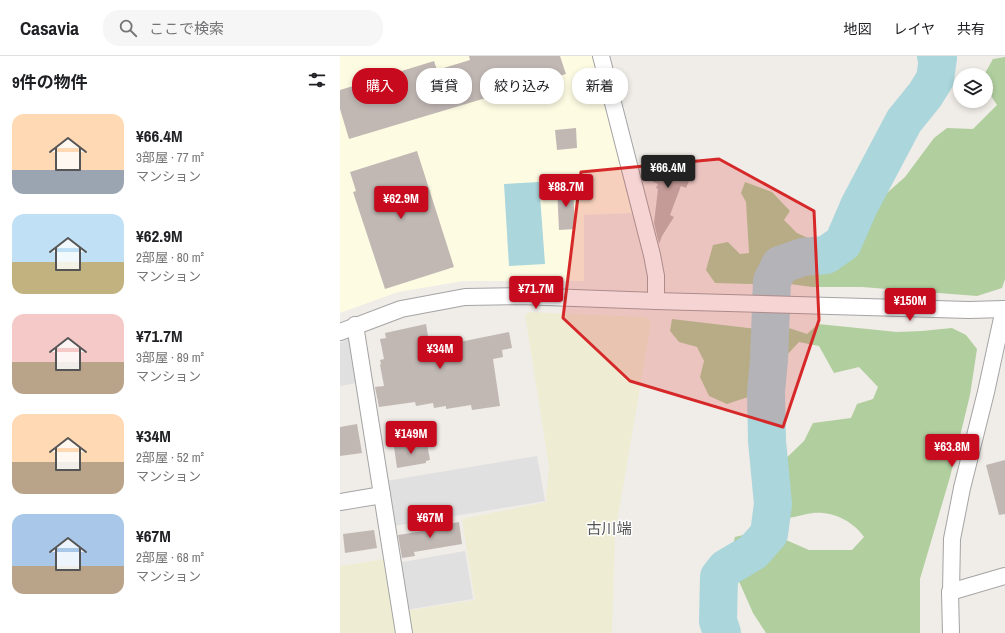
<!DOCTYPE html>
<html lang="ja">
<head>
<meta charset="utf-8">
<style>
	body { margin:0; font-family:"Archivo Narrow","Noto Sans JP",sans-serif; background:#f6f6f6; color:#202124; height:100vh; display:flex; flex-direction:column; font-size:15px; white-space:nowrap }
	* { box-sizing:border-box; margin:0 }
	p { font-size:13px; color:#757577 }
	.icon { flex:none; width:22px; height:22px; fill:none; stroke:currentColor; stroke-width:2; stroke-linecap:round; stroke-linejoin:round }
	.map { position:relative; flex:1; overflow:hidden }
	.details { display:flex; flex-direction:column; background:#fff; width:340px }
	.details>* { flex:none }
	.guide { position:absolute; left:12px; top:12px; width:380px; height:36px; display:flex; gap:8px }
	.buttons { position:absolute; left:613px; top:12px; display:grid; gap:8px }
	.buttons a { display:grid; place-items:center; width:40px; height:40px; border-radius:50%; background:#fff; box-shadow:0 2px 6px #0003; font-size:20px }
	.price { position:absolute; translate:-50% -34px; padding:0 9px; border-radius:4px; background:#c70a1e; color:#fff; font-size:13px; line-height:26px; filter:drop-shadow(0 1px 2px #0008) }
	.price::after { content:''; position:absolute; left:50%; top:24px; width:12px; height:9px; margin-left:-6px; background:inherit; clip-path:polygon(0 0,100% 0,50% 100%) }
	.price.selected { background:#222; color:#fff }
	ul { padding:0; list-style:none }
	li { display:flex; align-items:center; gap:12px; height:100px; padding:0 12px }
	li span { display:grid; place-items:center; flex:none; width:112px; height:80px; border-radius:12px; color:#555 }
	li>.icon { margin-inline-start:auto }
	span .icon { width:48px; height:48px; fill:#fffc; stroke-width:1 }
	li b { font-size:17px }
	h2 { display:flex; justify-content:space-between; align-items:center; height:48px; padding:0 12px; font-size:17px }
	.tag { padding:0 14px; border-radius:16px; background:#fff; box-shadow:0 2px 6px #0003; font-size:14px; line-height:36px }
	.tag.selected { background:#c70a1e; color:#fff }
	header { display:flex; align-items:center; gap:24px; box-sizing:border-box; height:56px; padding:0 20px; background:#fff; border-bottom:1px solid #e0e0e0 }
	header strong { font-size:19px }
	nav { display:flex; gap:22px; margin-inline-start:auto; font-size:14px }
	.search { width:280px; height:36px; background:#f6f6f6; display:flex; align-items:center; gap:10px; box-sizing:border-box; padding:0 14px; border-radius:16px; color:#757577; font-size:15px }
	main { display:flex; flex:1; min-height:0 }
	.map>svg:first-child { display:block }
</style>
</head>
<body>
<header>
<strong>Casavia</strong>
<div class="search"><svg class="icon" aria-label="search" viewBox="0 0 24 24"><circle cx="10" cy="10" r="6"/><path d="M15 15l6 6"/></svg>ここで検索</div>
<nav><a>地図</a><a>レイヤ</a><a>共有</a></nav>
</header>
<main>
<section class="details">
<h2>9件の物件<svg class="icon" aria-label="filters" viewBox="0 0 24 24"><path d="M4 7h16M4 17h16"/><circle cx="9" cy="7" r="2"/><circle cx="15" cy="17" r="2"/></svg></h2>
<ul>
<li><span style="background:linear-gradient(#ffd9b3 70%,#9aa5b1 0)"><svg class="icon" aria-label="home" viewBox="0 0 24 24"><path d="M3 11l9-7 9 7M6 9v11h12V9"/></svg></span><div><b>¥66.4M</b><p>3部屋 · 77 m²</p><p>マンション</p></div></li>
<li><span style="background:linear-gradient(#bfe0f5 60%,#c2b280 0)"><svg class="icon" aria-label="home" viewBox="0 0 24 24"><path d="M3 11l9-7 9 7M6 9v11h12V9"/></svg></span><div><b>¥62.9M</b><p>2部屋 · 80 m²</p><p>マンション</p></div></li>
<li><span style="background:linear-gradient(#f6c9c9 60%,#b9a48a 0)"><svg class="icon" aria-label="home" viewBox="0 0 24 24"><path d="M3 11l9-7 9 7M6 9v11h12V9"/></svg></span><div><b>¥71.7M</b><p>3部屋 · 89 m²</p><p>マンション</p></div></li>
<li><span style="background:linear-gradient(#ffd9b3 60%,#b9a48a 0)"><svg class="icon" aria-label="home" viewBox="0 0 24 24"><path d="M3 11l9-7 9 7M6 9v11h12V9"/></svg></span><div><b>¥34M</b><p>2部屋 · 52 m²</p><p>マンション</p></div></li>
<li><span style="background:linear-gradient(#a9c7e8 65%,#b9a48a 0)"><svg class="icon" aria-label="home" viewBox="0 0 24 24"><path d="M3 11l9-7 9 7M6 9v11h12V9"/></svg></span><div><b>¥67M</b><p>2部屋 · 68 m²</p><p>マンション</p></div></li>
</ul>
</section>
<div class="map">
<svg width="665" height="577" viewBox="0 0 665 577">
	<rect width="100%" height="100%" fill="#f0ece7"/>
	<path fill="#fefbe3" d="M0,0h252l40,157 -48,2v66h-121l-65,11 -58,21z"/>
	<g fill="#eeedd4">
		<path d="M189,256l117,5 5,6 -36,211 -3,99h-203l-4,-22 70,-11 -13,-81 84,-17 3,-36 -24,-151z"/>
		<path d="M45,503l11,74h-56v-67z"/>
	</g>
	<g fill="#b1ce9e">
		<path d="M665,1v222l-3,9 -25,8 -115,-9h-50l-30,-4 -32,1 -35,-1 -9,-13 7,-25 15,-3 12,12 9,-1 -3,-51 -5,-9 4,-11 27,10 18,19 -6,9 13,13 20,9 39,-6 22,-35 27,-24 29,-39 13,-10 26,1 24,-24 -11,-17v-13h-2l9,-16z"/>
		<path d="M332,263l85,10 32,-1 18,6 11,-10 79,8 25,-1 30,-3 14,7 11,14 -7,46 -20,82 -30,102v54h-154l-13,-20 -24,-54 6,-22 20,-5 31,8 23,10h43l12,-13c-11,-16 -31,-26 -51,-24 -8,1 -17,4 -25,5l-11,-21 -3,-27 30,-29 9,-18 38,-5 6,-14 16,-5 5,-12 -19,-20 -25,6 -15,-27 -20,-4 -23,25 -1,21 -48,16 -18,-8 -9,-19 4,-16 -7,-14 -18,-5 -9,-11z"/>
	</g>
	<g fill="#e0e0e0">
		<path d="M8,283l2,5 7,39 -17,3v-43z"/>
		<path d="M197,400l8,45 -151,25 -8,-45z"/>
		<path d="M125,495l8,48 -68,11 -8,-47z"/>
	</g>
	<path fill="#aad6dc" d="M199,126l6,82 -36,2 -5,-82z"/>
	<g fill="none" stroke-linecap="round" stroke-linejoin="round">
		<path stroke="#aad6dc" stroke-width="38" d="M382,577l-4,-12 1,-44 7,-9 27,-16 16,-18 4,-30 -6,-63 -1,-49 3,-32 3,-79 8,-16 23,-8 23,-2 17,-12 16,-37 45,-85 21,-26 10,-16 3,-21 -2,-2"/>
	</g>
	<g fill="#c1b8b4">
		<path d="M129,0h91l6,18 -25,7 2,5 -15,5 -2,-5 -177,53 -9,-30v-19l94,-29 3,9 33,-10z"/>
		<path d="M236,72l1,20 -20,2 -2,-20z"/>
		<path d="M77,95l37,116 -69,22 -32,-97 3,-1 -6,-19z"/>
		<path d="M320,99l34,14 -8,19 -5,-2 -11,29 4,2 -12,19 -3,8 -5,-21 4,-34 -2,-1 2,-4 -11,-5 8,-19 3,1z"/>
		<path d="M233,131l2,42 -16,1 -2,-42z"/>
		<path d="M86,268l4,24 79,-16 3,16 -10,2 1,7 -10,2 7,47 -28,4 -1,-5 -25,4v-3l-12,2 -1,-5 -17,3 -1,-4 -36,5 -4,-20 9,-1 -4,-21 1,-1 -1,-4 4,-1 -4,-20 6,-1 -1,-5z"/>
		<path d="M17,368l5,29 -22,3v-29z"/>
		<path d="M79,386l1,4 7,-2 3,16 -4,1v2l-29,5 -3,-21z"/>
		<path d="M665,404v54l-6,1 -13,-50z"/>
		<path d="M119,466l3,22 -48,8 1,4 -13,2 -4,-23 38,-6v-3z"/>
		<path d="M34,474l3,18 -32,5 -2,-19z"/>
	</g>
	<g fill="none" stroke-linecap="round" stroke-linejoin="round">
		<defs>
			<g id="street">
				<path d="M261,0l51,199 4,21v25"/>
				<path d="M15,269l49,308"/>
				<path d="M0,276l61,-23 64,-12 55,-1 136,5 313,9 36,-1"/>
				<path d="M0,446l42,-7"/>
				<path d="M610,536l55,-16"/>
				<path d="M611,577l-1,-41h1l1,-53 10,-51 24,-96 18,-83"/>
			</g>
		</defs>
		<use href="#street" stroke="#a4a4a4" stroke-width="18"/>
		<use href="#street" stroke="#fff" stroke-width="16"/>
	</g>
	<path fill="#d62828" fill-opacity="0.2" stroke="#d62828" stroke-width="3" stroke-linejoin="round" d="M379,103l95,52 5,109 -36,107 -153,-46 -67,-63 18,-146z"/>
	<g text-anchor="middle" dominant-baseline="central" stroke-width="3" stroke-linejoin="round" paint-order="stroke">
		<g font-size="15" fill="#535353" stroke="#fff">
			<text x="269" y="472">古川端</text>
		</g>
	</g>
</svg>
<div class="buttons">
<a><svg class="icon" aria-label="layers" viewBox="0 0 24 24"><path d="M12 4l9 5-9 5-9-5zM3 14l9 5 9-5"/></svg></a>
</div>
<b class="price selected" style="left:328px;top:133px">¥66.4M</b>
<b class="price" style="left:226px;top:152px">¥88.7M</b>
<b class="price" style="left:61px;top:164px">¥62.9M</b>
<b class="price" style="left:196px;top:254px">¥71.7M</b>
<b class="price" style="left:570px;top:266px">¥150M</b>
<b class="price" style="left:100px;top:314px">¥34M</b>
<b class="price" style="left:71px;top:399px">¥149M</b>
<b class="price" style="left:612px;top:412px">¥63.8M</b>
<b class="price" style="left:90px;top:483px">¥67M</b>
<div class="guide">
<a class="tag selected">購入</a>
<a class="tag">賃貸</a>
<a class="tag">絞り込み</a>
<a class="tag">新着</a>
</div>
</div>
</main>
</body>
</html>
